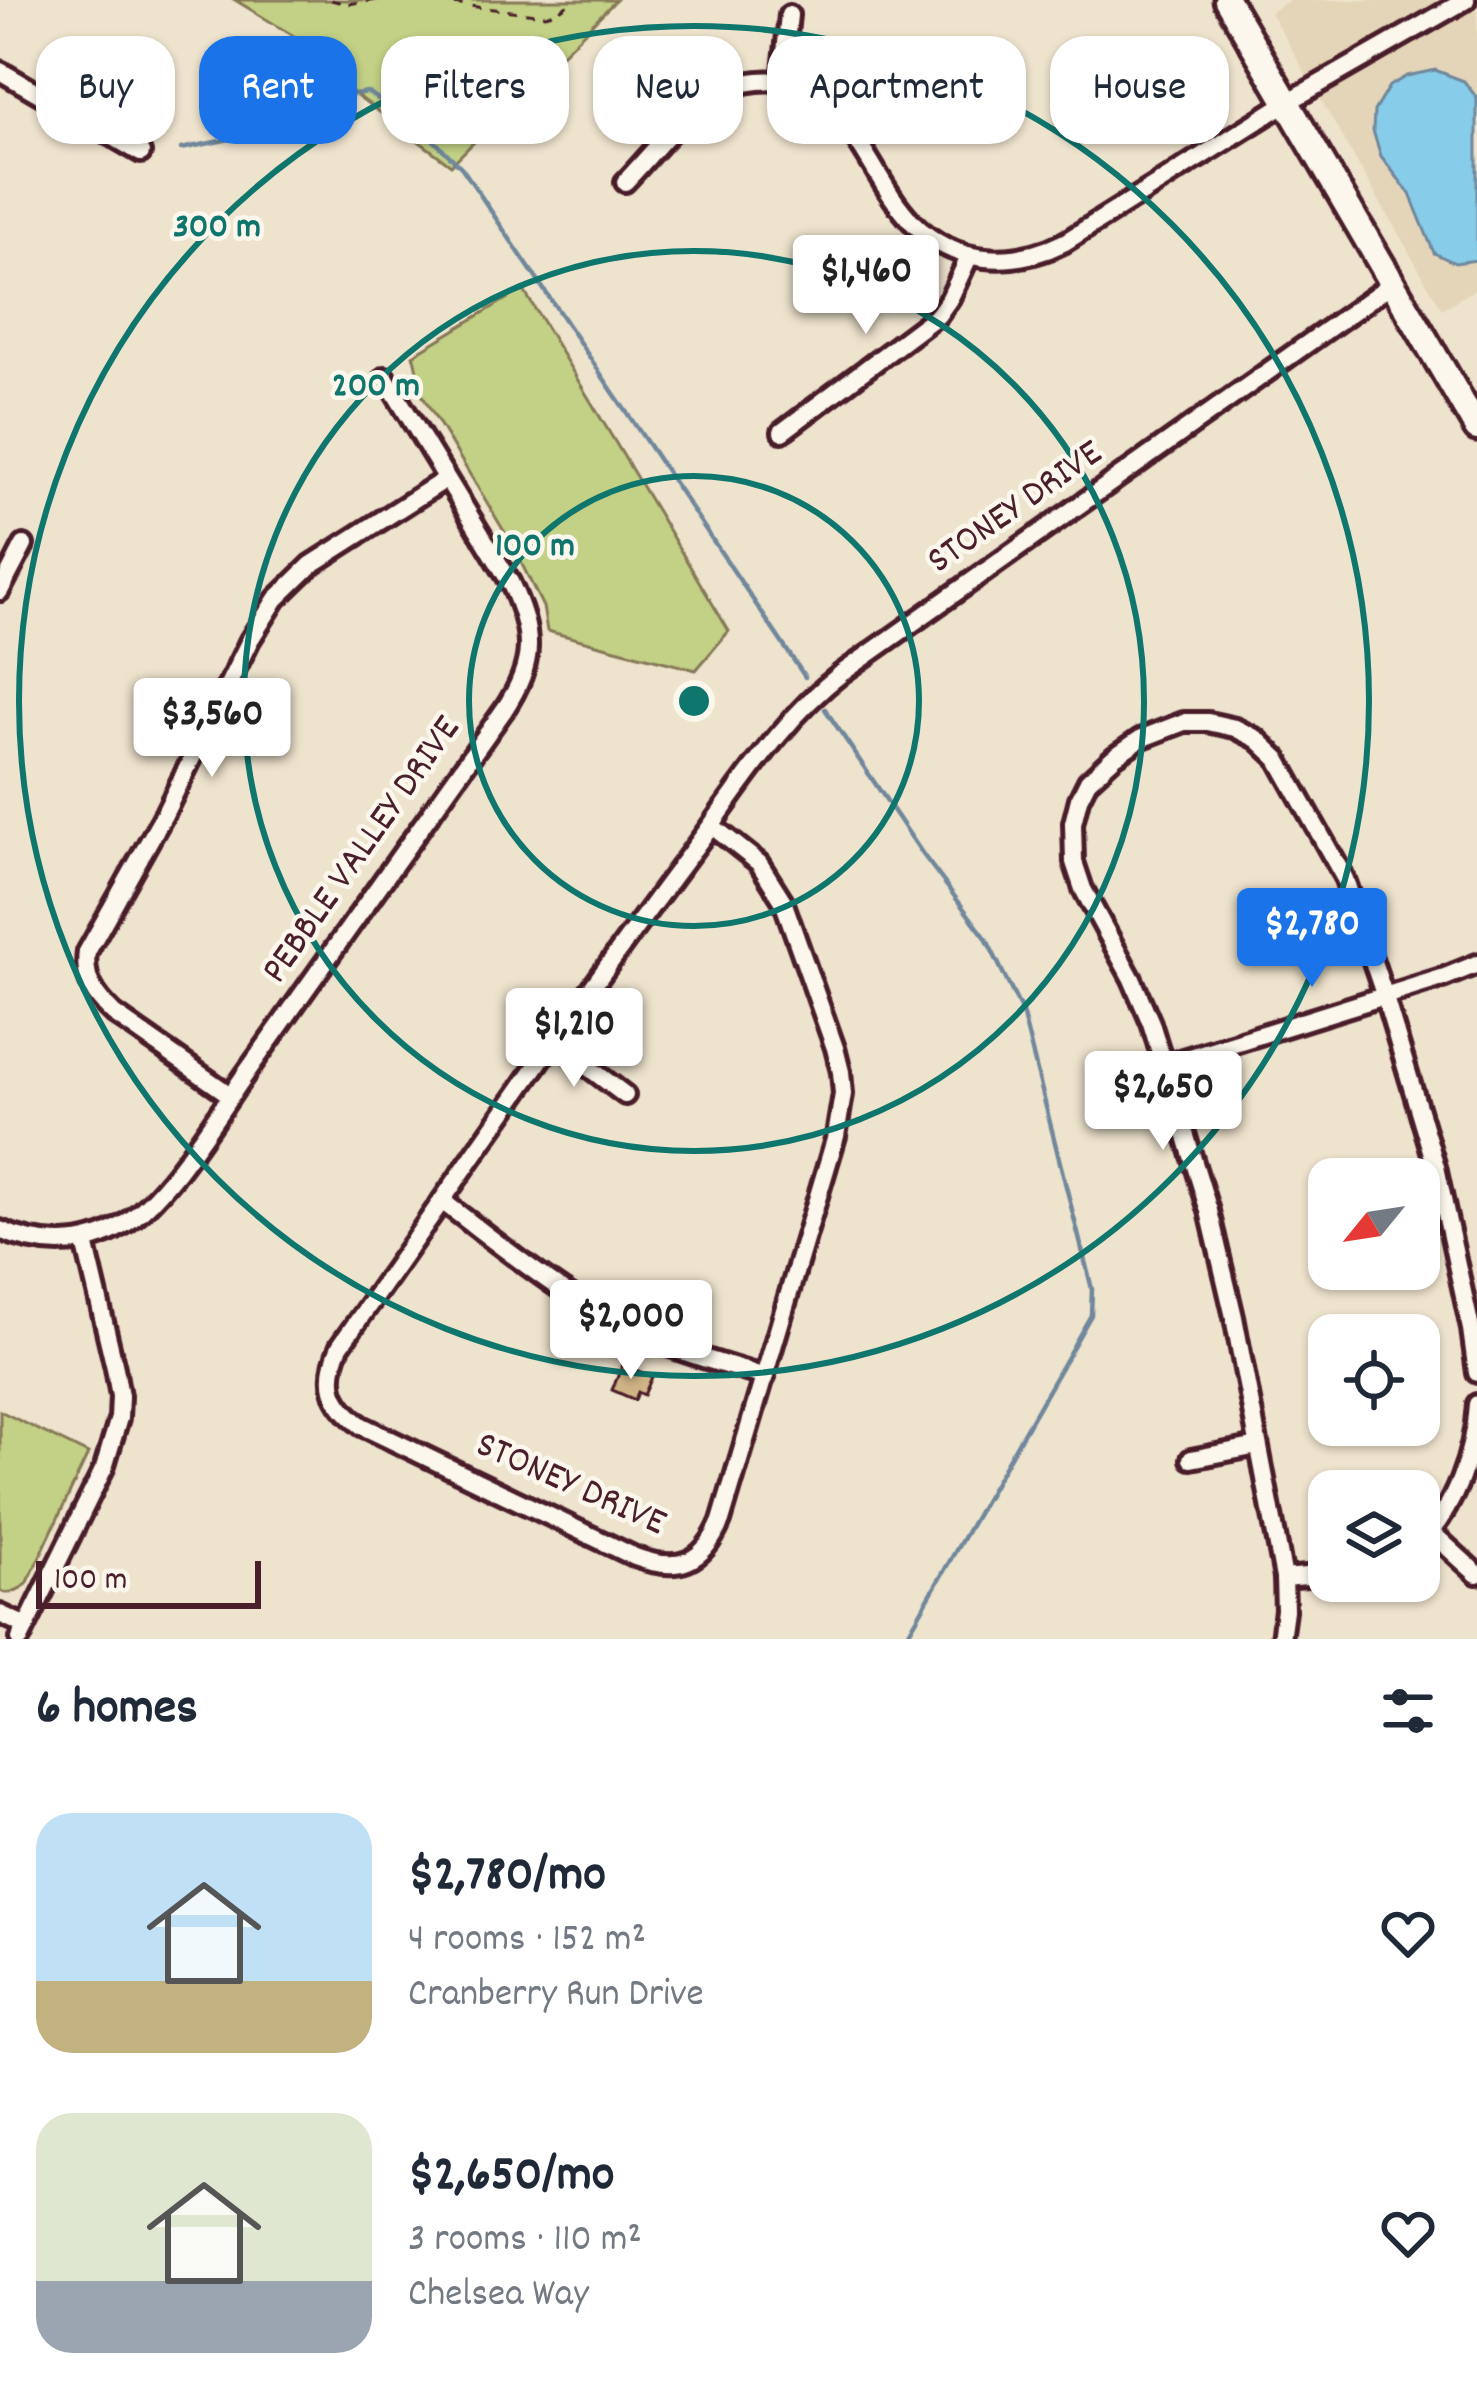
<!DOCTYPE html>
<html lang="en">
<head>
<meta charset="utf-8">
<style>
	body { margin:0; font-family:Dekko,sans-serif; background:#f6f6f7; color:#1f2937; height:100vh; display:flex; flex-direction:column; font-size:45px; white-space:nowrap }
	* { box-sizing:border-box; margin:0 }
	p { font-size:39px; color:#747a83 }
	.icon { flex:none; width:66px; height:66px; fill:none; stroke:currentColor; stroke-width:2; stroke-linecap:round; stroke-linejoin:round }
	.map { position:relative; height:1639px; overflow:hidden }
	.drawer { display:flex; flex-direction:column; background:#fff; flex:1 }
	.drawer>* { flex:none }
	.hud { position:absolute; left:36px; top:36px; width:1407px; height:108px; display:flex; gap:24px }
	.needle { width:78px; rotate:240deg }
	.tools { position:absolute; left:1308px; top:1158px; display:grid; gap:24px }
	.tools a { display:grid; place-items:center; width:132px; height:132px; border-radius:24px; background:#fff; box-shadow:0 3px 9px #0004; font-size:60px }
	.scale { position:absolute; left:36px; bottom:30px; width:225px; box-sizing:border-box; padding-left:12px; border:6px solid #4a1f2b; border-top:0; font-size:33px; line-height:42px; white-space:nowrap; color:#4a1f2b; -webkit-text-stroke:9px #fbf7ec; paint-order:stroke }
	.price { position:absolute; translate:-50% -102px; padding:0 27px; border-radius:12px; background:#fff; color:#222; font-size:39px; line-height:78px; filter:drop-shadow(0 3px 6px #0008) }
	.price::after { content:''; position:absolute; left:50%; top:72px; width:36px; height:27px; margin-left:-18px; background:inherit; clip-path:polygon(0 0,100% 0,50% 100%) }
	.price.active { background:#1a73e8; color:#fff }
	ul { padding:0; list-style:none }
	li { display:flex; align-items:center; gap:36px; height:300px; padding:0 36px }
	li span { display:grid; place-items:center; flex:none; width:336px; height:240px; border-radius:36px; color:#555 }
	li>.icon { margin-inline-start:auto }
	span .icon { width:144px; height:144px; fill:#fffc; stroke-width:1 }
	li b { font-size:51px }
	h2 { display:flex; justify-content:space-between; align-items:center; height:144px; padding:0 36px; font-size:51px }
	.tag { padding:0 42px; border-radius:36px; background:#fff; box-shadow:0 3px 9px #0004; font-size:42px; line-height:108px }
	.tag.active { background:#1a73e8; color:#fff }
	.map>svg:first-child { display:block }
</style>
</head>
<body>
<div class="map">
<svg width="1477" height="1639" viewBox="0 0 1477 1639">
	<rect width="100%" height="100%" fill="#eee3cd"/>
	<filter id="ink" filterUnits="userSpaceOnUse"><feTurbulence type="fractalNoise" baseFrequency=".00833" numOctaves="2"/><feDisplacementMap in="SourceGraphic" scale="24" xChannelSelector="R" yChannelSelector="G"/><feConvolveMatrix kernelMatrix="1 2 1 2 8 2 1 2 1" color-interpolation-filters="sRGB"/></filter>
	<g filter="url(#ink)">
		<path fill="#e5d5b8" d="M1290,0h187v288l-35,21 -172,-297z"/>
		<g fill="#c2d185" stroke="#867858" stroke-width="3">
			<path d="M235,0h381l-165,165 -150,-111 1,-13z"/>
			<path d="M523,289l206,342 -33,39 -149,-39 -4,-24 -30,-61 -91,-151c-5,-14 -4,-26 -9,-40z"/>
			<path d="M0,1411l88,43 -61,130c-8,6 -18,11 -27,7z"/>
		</g>
		<path fill="#87cce8" stroke="#6f879c" stroke-width="3" d="M1435,70l29,11 13,17v162l-22,3 -21,-10 -24,-59 -29,-38 -8,-25 1,-20 15,-25 18,-10z"/>
		<g fill="none" stroke-linecap="round" stroke-linejoin="round">
			<g stroke="#6f879c" stroke-width="4.5">
				<path d="M181,149l127,-26 20,-9 21,-19 18,-3 46,28 49,48 343,509"/>
				<path d="M825,709l99,147 62,82 36,74 70,277 -1,26 -186,324"/>
			</g>
		</g>
		<path fill="#d0b586" stroke="#4a1f2b" stroke-width="3" d="M623,1364l29,13 -8,18 -6,-3 -3,8 -23,-10z"/>
		<g fill="none" stroke-linecap="round" stroke-linejoin="round">
			<defs>
				<g id="minor">
					<path d="M0,71l141,82"/>
					<path d="M782,81l7,-66"/>
					<path d="M625,182c24,-25 56,-66 84,-84 23,-14 52,-22 79,-15 68,20 80,94 125,140 42,42 100,45 152,19l221,-139 180,-103"/>
					<path d="M782,432l156,-117 12,-17 19,-41"/>
					<path d="M0,591l24,-46"/>
					<path d="M712,826l47,37 24,38 52,147 6,24 2,22 -7,42 -115,385c-18,43 -43,52 -86,36l-273,-131c-31,-23 -38,-44 -22,-80 116,-164 229,-331 350,-492 48,-63 88,-132 152,-181l551,-390"/>
					<path d="M555,1042l70,53"/>
					<path d="M1164,1065l281,-88 32,-13"/>
					<path d="M230,1095l-116,-81c-19,-18 -31,-35 -27,-62l78,-139 85,-173 26,-41 35,-34 135,-86"/>
					<path d="M442,1201c70,53 142,114 226,145 32,12 65,21 97,31"/>
					<path d="M0,1230c40,17 85,19 123,-5 45,-28 94,-111 126,-156 85,-119 170,-239 255,-359 32,-48 30,-77 6,-128l-125,-205"/>
					<path d="M1191,1459l67,-13"/>
					<path d="M1431,1532l46,42"/>
					<path d="M1419,1544c36,-35 55,-91 58,-140"/>
					<path d="M1284,1578l45,-4"/>
					<path d="M0,1614l26,12"/>
					<path d="M20,1639l84,-171 15,-50 1,-22 -5,-28 -30,-126"/>
					<path d="M1281,1639l4,-29 -1,-32 -50,-261 -25,-106 -58,-188 -19,-44 -49,-90 -9,-27 -1,-39 6,-24 9,-18 26,-24 26,-18 44,-17h24l27,6 22,11 21,20 67,120 39,115 52,173 35,162 6,44"/>
				</g>
				<path id="highway" d="M1227,0l250,428"/>
			</defs>
			<use href="#minor" stroke="#4a1f2b" stroke-width="26"/>
			<use href="#highway" stroke="#4a1f2b" stroke-width="33"/>
			<g stroke="#4a1f2b" stroke-width="3" stroke-dasharray="9 9" stroke-linecap="butt">
				<path d="M331,0l16,4 30,-4"/>
				<path d="M418,0l127,15 12,-3 17,-12"/>
			</g>
			<use href="#minor" stroke="#fbf7ec" stroke-width="16"/>
			<use href="#highway" stroke="#fbf7ec" stroke-width="24"/>
		</g>
	</g>
	<g fill="none" stroke="#0f766e" stroke-width="6">
		<circle cx="694" cy="701" r="225"/>
		<circle cx="694" cy="701" r="450"/>
		<circle cx="694" cy="701" r="675"/>
	</g>
	<g text-anchor="middle" dominant-baseline="central" stroke-width="9" stroke-linejoin="round" paint-order="stroke">
		<g font-size="39" fill="#4a1f2b" stroke="#fbf7ec">
			<text transform="translate(1016 509) rotate(-35)">STONEY DRIVE</text>
			<text transform="translate(363 851) rotate(-55)">PEBBLE VALLEY DRIVE</text>
			<text transform="translate(570 1486) rotate(24)">STONEY DRIVE</text>
		</g>
	</g>
	<circle cx="694" cy="701" r="18" fill="#0f766e" stroke="#fbf7ec" stroke-width="6"/>
	<g font-size="36" text-anchor="middle" font-weight="bold" fill="#0f766e" stroke="#fbf7ec" stroke-width="9" stroke-linejoin="round" paint-order="stroke">
		<text x="217" y="236">300 m</text>
		<text x="376" y="395">200 m</text>
		<text x="535" y="555">100 m</text>
	</g>
</svg>
<div class="tools">
<a><svg class="needle" viewBox="-14 -14 28 28"><path d="M0-13l5 13h-10z" fill="#e53935"/><path d="M0 13l5-13h-10z" fill="#747a83"/></svg></a>
<a><svg class="icon" aria-label="locate" viewBox="0 0 24 24"><circle cx="12" cy="12" r="6"/><path d="M12 2v4M12 18v4M2 12h4M18 12h4"/></svg></a>
<a><svg class="icon" aria-label="layers" viewBox="0 0 24 24"><path d="M12 4l9 5-9 5-9-5zM3 14l9 5 9-5"/></svg></a>
</div>
<div class="scale">100 m</div>
<b class="price" style="left:866px;top:337px">$1,460</b>
<b class="price" style="left:212px;top:780px">$3,560</b>
<b class="price active" style="left:1312px;top:990px">$2,780</b>
<b class="price" style="left:574px;top:1090px">$1,210</b>
<b class="price" style="left:1163px;top:1153px">$2,650</b>
<b class="price" style="left:631px;top:1382px">$2,000</b>
<div class="hud">
<a class="tag">Buy</a>
<a class="tag active">Rent</a>
<a class="tag">Filters</a>
<a class="tag">New</a>
<a class="tag">Apartment</a>
<a class="tag">House</a>
</div>
</div>
<section class="drawer">
<h2>6 homes<svg class="icon" aria-label="filters" viewBox="0 0 24 24"><path d="M4 7h16M4 17h16"/><circle cx="9" cy="7" r="2"/><circle cx="15" cy="17" r="2"/></svg></h2>
<ul>
<li><span style="background:linear-gradient(#bfe0f5 70%,#c2b280 0)"><svg class="icon" aria-label="home" viewBox="0 0 24 24"><path d="M3 11l9-7 9 7M6 9v11h12V9"/></svg></span><div><b>$2,780/mo</b><p>4 rooms · 152 m²</p><p>Cranberry Run Drive</p></div><svg class="icon" aria-label="heart" viewBox="0 0 24 24"><path d="M12 20l-8-8c-3-5 5-10 8-4 3-6 11-1 8 4z"/></svg></li>
<li><span style="background:linear-gradient(#dfe7d0 70%,#9aa5b1 0)"><svg class="icon" aria-label="home" viewBox="0 0 24 24"><path d="M3 11l9-7 9 7M6 9v11h12V9"/></svg></span><div><b>$2,650/mo</b><p>3 rooms · 110 m²</p><p>Chelsea Way</p></div><svg class="icon" aria-label="heart" viewBox="0 0 24 24"><path d="M12 20l-8-8c-3-5 5-10 8-4 3-6 11-1 8 4z"/></svg></li>
</ul>
</section>
</body>
</html>
